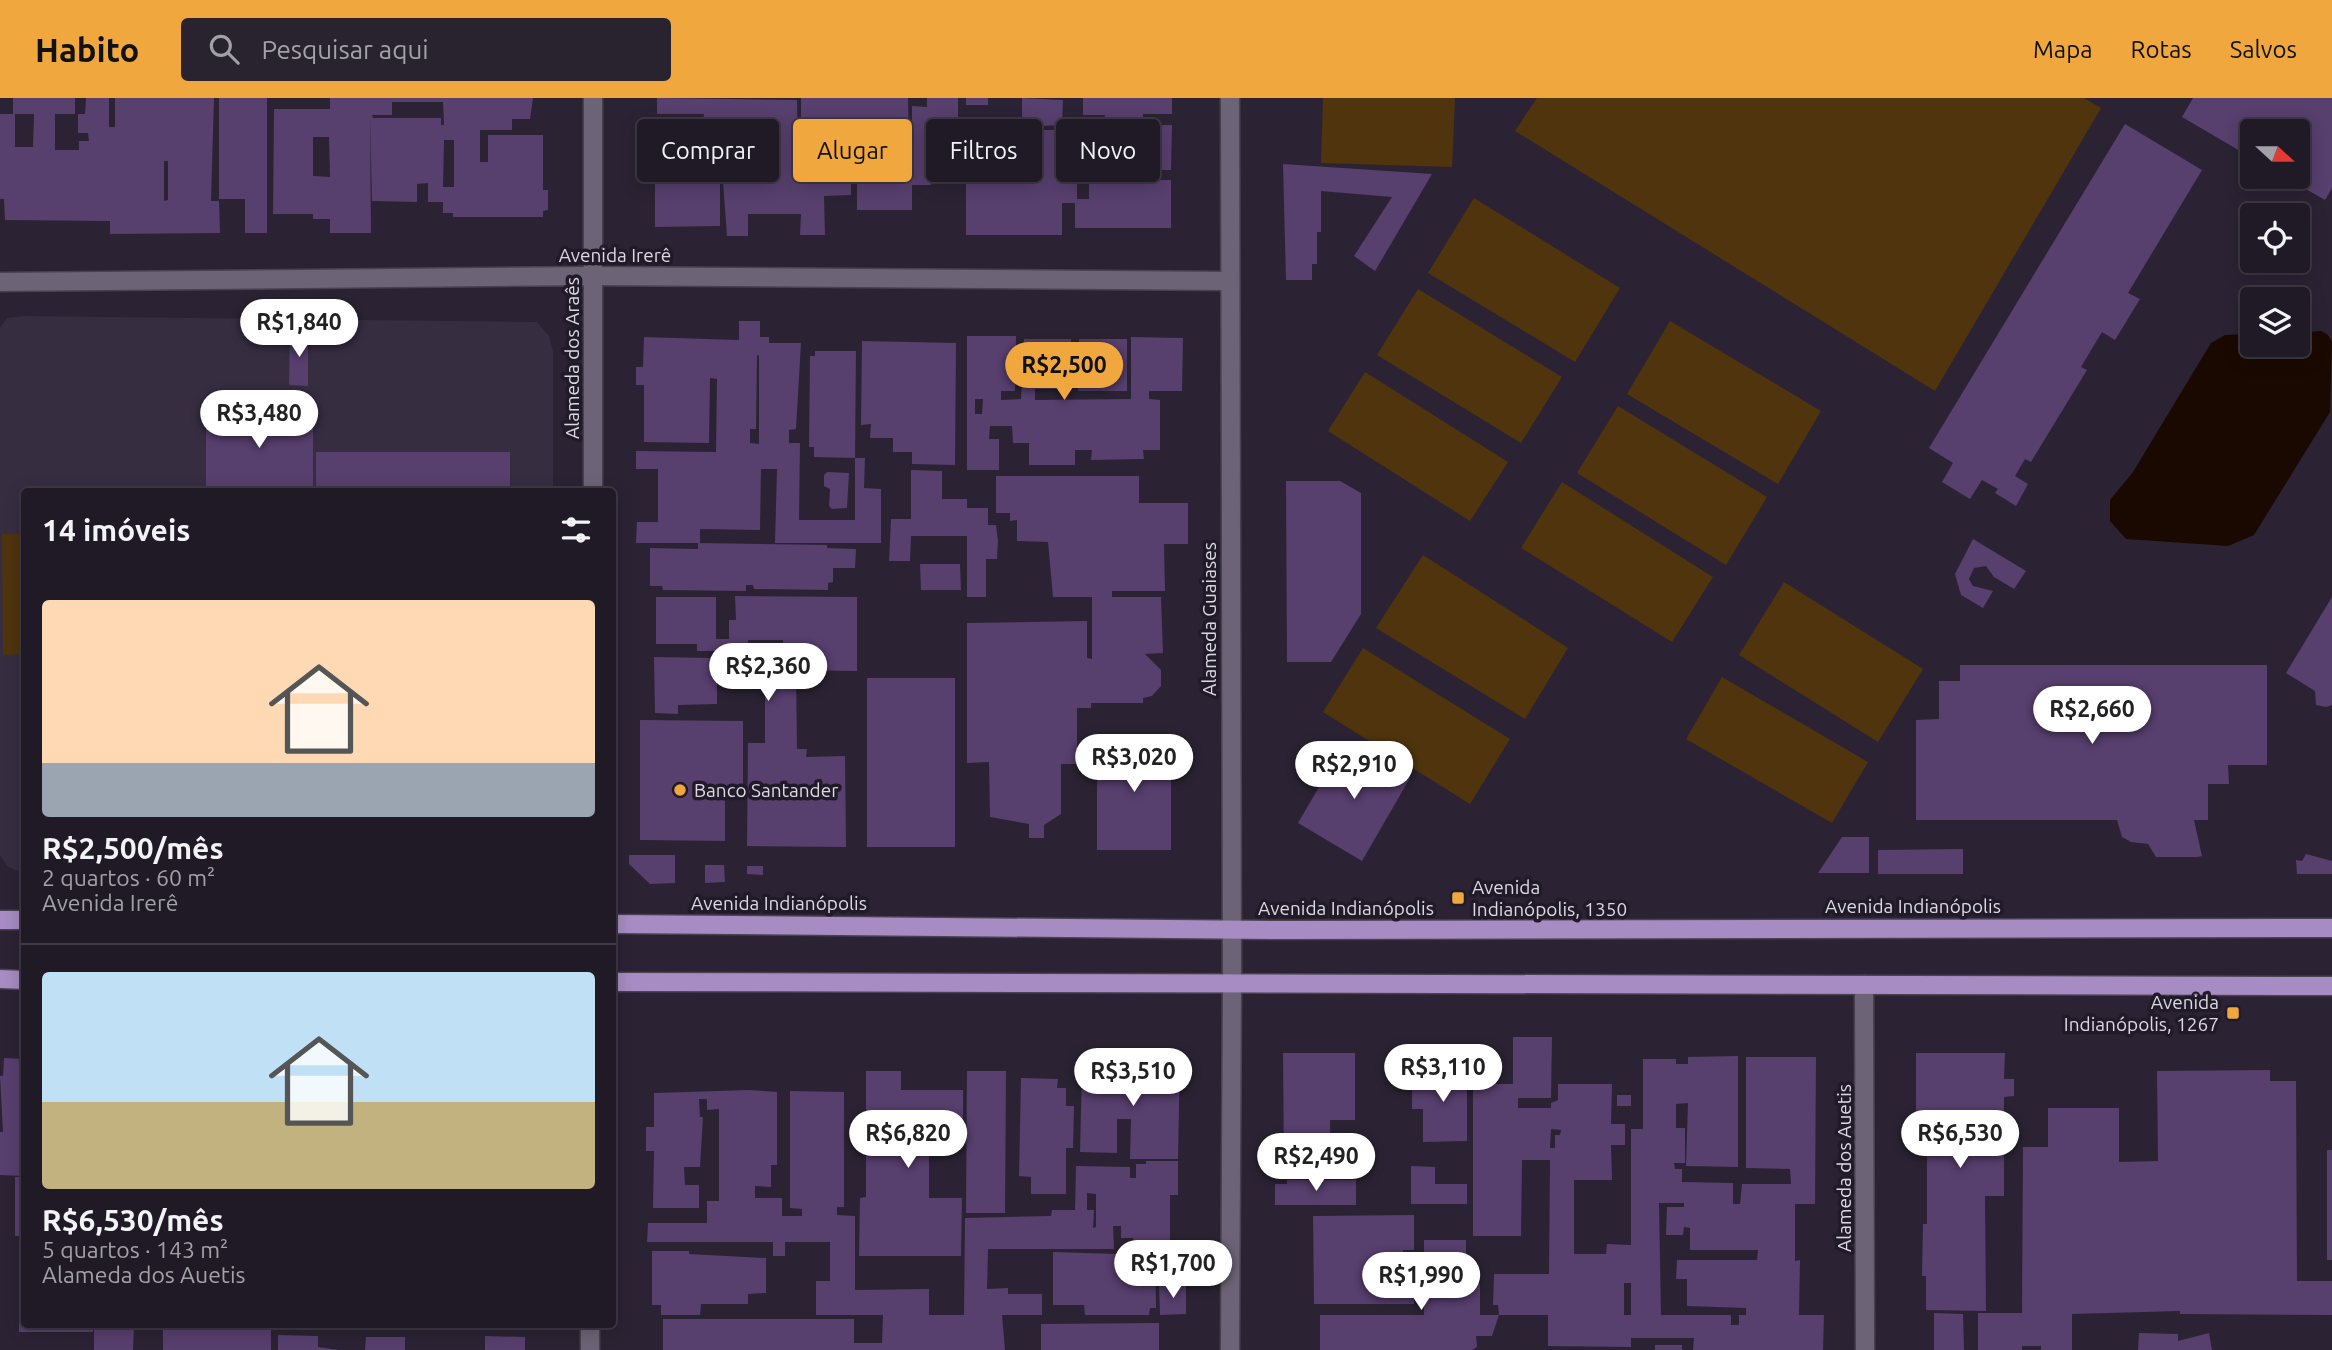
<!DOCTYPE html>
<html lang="pt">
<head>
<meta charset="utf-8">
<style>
	body { margin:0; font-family:Ubuntu,sans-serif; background:#28232e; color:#f1f3f6; height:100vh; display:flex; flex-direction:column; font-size:26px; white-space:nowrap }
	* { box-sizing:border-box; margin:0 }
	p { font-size:23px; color:#a2a1a7 }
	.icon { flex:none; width:38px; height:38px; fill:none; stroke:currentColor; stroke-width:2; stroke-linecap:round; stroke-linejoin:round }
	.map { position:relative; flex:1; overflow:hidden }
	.side { position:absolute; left:21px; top:390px; width:595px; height:840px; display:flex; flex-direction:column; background:#201a26; border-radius:7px; box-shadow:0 4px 18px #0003,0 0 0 2px #3d3843 }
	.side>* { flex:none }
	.guide { position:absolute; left:637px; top:21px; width:665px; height:63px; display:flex; gap:14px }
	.needle { width:46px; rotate:111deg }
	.fabs { position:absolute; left:2240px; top:21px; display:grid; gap:14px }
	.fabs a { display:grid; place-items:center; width:70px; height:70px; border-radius:7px; background:#201a26; box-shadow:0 4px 18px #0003,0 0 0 2px #3d3843; font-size:35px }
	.price { position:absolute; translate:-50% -60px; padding:0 16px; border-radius:24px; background:#fff; color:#222; font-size:23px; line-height:46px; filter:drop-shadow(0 2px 4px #0008) }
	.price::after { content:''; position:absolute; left:50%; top:42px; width:21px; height:16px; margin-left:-10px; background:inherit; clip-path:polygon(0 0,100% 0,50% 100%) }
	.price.active { background:#f0a73e; color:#111 }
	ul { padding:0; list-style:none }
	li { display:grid; align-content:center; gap:14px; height:371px; padding:0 21px }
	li+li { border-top:2px solid #3d3843 }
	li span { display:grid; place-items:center; height:217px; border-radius:7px; color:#555 }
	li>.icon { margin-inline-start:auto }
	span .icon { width:126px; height:126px; fill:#fffc; stroke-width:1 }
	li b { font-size:30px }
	h2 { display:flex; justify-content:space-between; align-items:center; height:84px; padding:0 21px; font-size:30px }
	.pill { padding:0 24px; border-radius:7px; background:#201a26; box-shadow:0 4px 18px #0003,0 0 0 2px #3d3843; font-size:24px; line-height:63px }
	.pill.active { background:#f0a73e; color:#111 }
	header { display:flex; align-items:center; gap:42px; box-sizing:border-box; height:98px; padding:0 35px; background:#f0a73e; color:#111 }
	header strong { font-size:33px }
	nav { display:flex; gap:38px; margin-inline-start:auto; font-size:24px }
	.search { width:490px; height:63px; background:#28232e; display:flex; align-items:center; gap:18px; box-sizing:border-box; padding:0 24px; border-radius:7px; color:#a2a1a7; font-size:26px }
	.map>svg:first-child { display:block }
</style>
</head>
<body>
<header>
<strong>Habito</strong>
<div class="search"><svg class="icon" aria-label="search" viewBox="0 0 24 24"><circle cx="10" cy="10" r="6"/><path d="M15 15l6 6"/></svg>Pesquisar aqui</div>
<nav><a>Mapa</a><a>Rotas</a><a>Salvos</a></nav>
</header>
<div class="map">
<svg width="2332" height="1252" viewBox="0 0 2332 1252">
	<rect width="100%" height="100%" fill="#2b2333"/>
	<path fill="#362d41" d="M24,218l513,6 12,14 4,15v141h-529v379l-9,-1 -8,-4 -7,-11v-527l7,-10z"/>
	<g fill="#4f340e">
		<path d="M1323,0h132l-3,69 -131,-4z"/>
		<path d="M1537,0h547l17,10 -166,283 -420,-260z"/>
		<path d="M1474,100l146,90 -45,74 -147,-89z"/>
		<path d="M1418,191l144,88 -41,66 -144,-88z"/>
		<path d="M1670,223l151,90 -43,73 -151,-90z"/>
		<path d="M1365,274l143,90 -38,59 -142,-90z"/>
		<path d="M1618,308l149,91 -41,68 -149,-92z"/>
		<path d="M1562,384l151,95 -41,65 -151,-94z"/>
		<path d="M2,436h22v120l-21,1z"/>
		<path d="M1423,457l145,93 -43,71 -149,-91z"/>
		<path d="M1784,484l139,87 -45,73 -139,-87z"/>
		<path d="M1363,550l147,91 -40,65 -147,-92z"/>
		<path d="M1722,579l146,85 -36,61 -146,-84z"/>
	</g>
	<path fill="#1a0900" d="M2321,233l7,4 4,7 -2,70 -76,123 -26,11 -102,-7 -16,-18v-21l23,-28 78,-129 14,-8 27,-1v11h46v-12z"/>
	<g fill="#573f6e" fill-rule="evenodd">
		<path d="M13,0h62v16h-20v36h24v-9h10l-1,-8h-10v-19h7l1,-16h23v29h6v-29h99l-3,103h8l1,32 -110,1v-13l-105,-1 -1,-21h-4v-85h15v33h18l1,-33h-21zM164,63h4v39l-4,1z"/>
		<path d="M219,0h48v135h-22v-34h-26z"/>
		<path d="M330,0h203l-3,21h-18v11h-32v32h8v-27h55v55h5v20l-5,1v6h-90v-4h-10v-11h-15v-19l-11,1v18l-45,-1 -2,-82 1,114h-41v-14h-17v-5h-40l1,-105h56zM392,4h51l1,23h-3v-7h-68l-1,-3h20zM313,39h16l1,40 -17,-1zM444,42h10v47h-11z"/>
		<path d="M657,0l140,2 1,56h3v-58h107l1,52h3v-44l15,1v-9h31v72h-27v15h-19v25h-55v-69h-6v54l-27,1 1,39h-25l1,-21h-53v22h-21l-4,-54h-3v44l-65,1v-43l54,-2 1,-11h-54l-1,-47 48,1 1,-11h-47zM708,27l15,1v21h-4v5h-11z"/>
		<rect x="966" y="0" width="22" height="7"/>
		<path d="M1022,0l41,2 -1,25 -21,1v4h20v52l16,-1v18h12v-18l82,-1v48h-96v-25h-13v32h-96v-73l10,1v-31h5v-10h23v11h18z"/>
		<path d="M1083,0h89v16h-29v7l-39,-1 1,-5h-22z"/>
		<path d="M2193,0h139v90l-7,12 -40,-23h13v-46h-46v27l-70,-41z"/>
		<path d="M2125,26l77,46 -74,123 12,6 -25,41 -13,-8 -21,35 6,3 -56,92 -6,-3 -10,17 13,8 -12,22 -21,-13 3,-4 -16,-9 -12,19 -28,-17 11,-19 -24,-15z"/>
		<path d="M1172,27l-1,45h-99v-44z"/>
		<path d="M1283,66l149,10 -57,97 -21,-15 38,-59 -71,-6v41h-4v32h-5v16h-26z"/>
		<path d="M739,223h21v16h9v6h32l-5,86 -7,1v13h11l-1,77h56v-62l-41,-1v-10h-5l1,-91h5v-5h41l-1,107h10l-1,30 17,1v54h-106l2,-74h-16l-1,61 -60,-1v14h-64l1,-21h21v-53h-22v-18l80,1 1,-73 -7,-1 -1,65 -65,-1v-57h-8v-18h7l1,-30 95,3zM757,257l2,1v88l-9,-1v-14h6z"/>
		<path d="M290,234h18v54l-19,-1z"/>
		<path d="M967,238h49l-1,55h-14v9l20,-1 3,-60h47l-1,50h-35v11l96,-1v-62l52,1 -1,53h-33v8l11,1v50h-17l1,9 -53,1 1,-10h-17v15h-46v-22h-16l-1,-17h-22l-1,13h10v31h-32zM975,301h8l-1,15h-7z"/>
		<path d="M1079,241h48v52h-49z"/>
		<path d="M862,243l94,2 -1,122 -43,-1v-12h-19v-14h-23l1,-14 -10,1z"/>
		<path d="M206,309l107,1v84h-107z"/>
		<rect x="316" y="354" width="194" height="40"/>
		<path d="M911,372l31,1v28h25v9h21v17h8l2,16 -1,18h-11v38h-19v-61h-56l-1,25h-21l2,-42h20z"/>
		<path d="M827,374l22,1 -2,35 -15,1 -3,-3 1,-17 -6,-3v-11z"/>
		<path d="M996,378h143v27h49v41h-24l1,47h-53v6h49l2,56 -18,1 16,16v16l-9,10 -9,2v5h-52v5h-14v56h-16v50l-17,11v13h-15v-14l-39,-7 -1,-55 -22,1v-140l120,-2v37l5,1v-62h-39l-5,-55 -31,-1v-21l-7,1v-8h-14z"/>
		<path d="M1286,383h54l21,12v121l-30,48h-44z"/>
		<path d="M1973,441l53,32 -12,18 -20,-12 -8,-11 -12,2 -5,11 4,7 20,5 -10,17 -22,-13 -6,-21z"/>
		<path d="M698,445l129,2v3l29,1 -1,19h-22v14l-5,1v7l-74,-1 -1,-4h-7v6l-83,-1 -1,-4h-12v-38l48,1z"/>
		<path d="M920,466h40l1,26h-40z"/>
		<path d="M735,498l122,1v74l-61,-1 1,79h10l-1,8 39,-1 1,91 -99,-1 1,-103h17v-54h19l-1,-49h-35v41h-17l1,-23h-15v46l-39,1v9l-23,-1 -1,-56 60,1v-7h-17v-7h-41v-47h60v42h13v-19h7z"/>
		<path d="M2332,499v108l-6,2 -10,-2 -1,-14 -29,-18z"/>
		<path d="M1960,567h307v100h-39l1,19h-21v36h-14l8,36 -4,1h-42l-8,-13 -17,-2 -9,-5 -5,-17h-201v-100l23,-1v-38h21z"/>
		<rect x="867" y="580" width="88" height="169"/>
		<path d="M640,622l103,1v68l-18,1v51l-85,-1z"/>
		<rect x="1097" y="639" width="74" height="113"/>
		<path d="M1346,643l64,37 -48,83 -64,-38z"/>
		<path d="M1842,739h27v36h-51z"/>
		<path d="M1963,751v25h-85v-24z"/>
		<path d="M2306,756l26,7v13h-35l-1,-14 6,1z"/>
		<path d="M629,757h46v28l-25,1 -21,-20z"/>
		<path d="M705,767h19l1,17 -20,1z"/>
		<path d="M747,768h16v9l-16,-1z"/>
		<path d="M1513,939h39l-1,61h-33v10h33v-5l7,-3v-16h54l-1,40h14v21h-14l1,35h-38v74h32l1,-10 24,1v-116h12v-70h33v5h12v-7l50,-1v111l-52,-1 2,-63 -12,1v24h9v35h-11l1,6h7v13l51,1v21h7l2,-20h49l-1,-15 -44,-1v-111h70l-1,147h-20v57l5,-1 -1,55h25l-1,35h-130l1,-12h-63v9l-83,-1v-31h-49l-1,-10h-5l1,-31h55l1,-114h-28l-1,76h-48v-152h40zM1551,1031l10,1 -1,5h-5v13h-5zM1659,1105h25v4h-17l-1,28h17l1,-8 6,1v22h68l-1,10h-80l-1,19h11v27l59,2v7h-7v10h-8v-10h-70zM1624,1185h7v32h-7z"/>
		<path d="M1283,955h72v67h-25l1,52 -47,1z"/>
		<path d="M1916,955h89l-1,26h10v17l-10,1v99h-19l1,115 -60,-1v-34h-4l1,-52h4v-77h-11z"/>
		<path d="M1132,957h48l-2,104h-48l1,-40h-14v34l-37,-1 2,-83 31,1v-4h6l1,24h11z"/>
		<path d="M4,960l20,1v117l-24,-1v-43h3l-3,-56h3z"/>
		<path d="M1423,969h44v74l-44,1v-33h-11v-24h12z"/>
		<path d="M2270,972v11h26l1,200h35v34l-152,-1v-3l-108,3v36h-31v-4h-19v4h-44v-37h44l1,-166h25v-39h71v54l39,-1 -1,-90z"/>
		<path d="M866,973h35v19h62v58h-34v50h33l-1,58h-102l1,-58 6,-1z"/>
		<path d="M967,973h39l-1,142h-39z"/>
		<path d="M1021,980l37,1 -1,9h9v18h8l-1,42h-7v46h-35v-17l-12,-1z"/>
		<path d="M750,992l27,2v73h-6v22l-16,-1v12h27v18h20v-7l-12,-1v-117l54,1v115h-7v8l18,1v74l74,-1v26h35l1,-97 86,-2 1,-6h23l1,-44 54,1v11h6v-14h10v-3h32v34h-8v48h-6v6h-9l1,59h-6l-1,7h-64l-1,-10h-31v-53l96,3 1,-6h-14l-3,-11h-12v-12h-8l1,23h-126l-1,40 21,-1v6h34v21h-40l3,35h-342v-31h191v24h28l1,-28h-67v-34h14v-39h-45v14h-12v-14h-126l1,-19h59v-22h12v-92l-12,1v-11h-8l1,18h3l-3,50h-16l1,18h14v23h-46l1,-57h-8v-24h8v-34zM1087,1095l9,1v33l-3,1 1,-18h-7z"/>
		<rect x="1617" y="997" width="14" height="11"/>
		<rect x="2327" y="1052" width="5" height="110"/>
		<path d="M1411,1068l24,1v17h32v20h-56z"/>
		<rect x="15" y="1079" width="9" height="59"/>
		<path d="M1287,1082h69v25h-81v-21h12z"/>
		<path d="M1414,1117v35h-11v23h11v31h-100l-1,-88z"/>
		<path d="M1424,1142h42v44h14v31h19l-7,21h-16l1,11 -5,3h-152v-35h104z"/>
		<path d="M19,1149h5v78h69v7h-74z"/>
		<path d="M652,1153h37v3l77,4v35l-18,1v10h-47l-1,11h-39v-10h-9z"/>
		<path d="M1159,1187h27v29l-26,1z"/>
		<path d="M1934,1215l29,1 1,36h-30z"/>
		<path d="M1159,1225v27h-118v-26z"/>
		<path d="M114,1227h20l-1,25h-39v-22h20z"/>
		<rect x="163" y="1227" width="108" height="25"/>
		<path d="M2139,1235l39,1v7l31,-8 3,17h-74z"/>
		<path d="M278,1237l40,1v11l21,3h-61z"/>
		<path d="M485,1238l40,1v13h-40z"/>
		<path d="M366,1239h39v13h-40z"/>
		<rect x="1655" y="1247" width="27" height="5"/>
	</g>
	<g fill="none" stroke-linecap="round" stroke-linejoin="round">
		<defs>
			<g id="minor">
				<path d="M0,184l593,-6 636,5"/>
				<path d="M593,394v-394"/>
				<path d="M1864,887l1,365"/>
				<path d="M590,1252v-25"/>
				<path d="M1230,1252l2,-369"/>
			</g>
			<path id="tertiary" d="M1230,0l2,883"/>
			<g id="primary">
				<path d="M0,822h24"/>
				<path d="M612,826l669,6 1051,-2"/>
				<path d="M0,881l24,1"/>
				<path d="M612,884l1720,4"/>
			</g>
		</defs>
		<use href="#minor" stroke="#48414e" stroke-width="21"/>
		<use href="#tertiary" stroke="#48414e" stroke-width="21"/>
		<use href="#primary" stroke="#48414e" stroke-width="21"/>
		<use href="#minor" stroke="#6c6476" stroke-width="18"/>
		<use href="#tertiary" stroke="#6c6476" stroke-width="18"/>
		<use href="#primary" stroke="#a68cc2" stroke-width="18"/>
	</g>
	<g fill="#f0a73e" stroke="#211a29" stroke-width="2.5">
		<circle cx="680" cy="692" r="7"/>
		<rect x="1451" y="793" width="14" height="14" rx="3.5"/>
		<rect x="2226" y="908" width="14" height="14" rx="3.5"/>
	</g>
	<g text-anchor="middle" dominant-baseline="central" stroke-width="7" stroke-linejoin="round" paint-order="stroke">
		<g font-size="19" fill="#ddd9e3" stroke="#211a29">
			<text x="615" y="157">Avenida Irerê</text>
			<text transform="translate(572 260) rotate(-90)">Alameda dos Araês</text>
			<text transform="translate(1209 521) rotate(-90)">Alameda Guaiases</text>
			<text x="779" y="805">Avenida Indianópolis</text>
			<text x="1913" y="808">Avenida Indianópolis</text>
			<text x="1346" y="810">Avenida Indianópolis</text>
			<text transform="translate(1844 1070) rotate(-90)">Alameda dos Auetis</text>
		</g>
		<g font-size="19" fill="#ddd9e3" stroke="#211a29" text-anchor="start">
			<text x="694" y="692">Banco Santander</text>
			<text x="1472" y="789">Avenida<tspan x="1472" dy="22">Indianópolis, 1350</tspan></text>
			<text x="2219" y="904" text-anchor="end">Avenida<tspan x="2219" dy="22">Indianópolis, 1267</tspan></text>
		</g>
	</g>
</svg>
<div class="fabs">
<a><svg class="needle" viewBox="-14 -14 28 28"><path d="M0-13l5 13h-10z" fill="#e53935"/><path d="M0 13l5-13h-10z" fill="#a2a1a7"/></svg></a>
<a><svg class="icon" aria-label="locate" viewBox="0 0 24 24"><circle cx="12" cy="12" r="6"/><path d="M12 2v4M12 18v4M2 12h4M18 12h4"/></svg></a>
<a><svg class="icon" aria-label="layers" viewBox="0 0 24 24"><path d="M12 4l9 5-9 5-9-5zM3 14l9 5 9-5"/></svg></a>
</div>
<b class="price" style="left:299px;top:261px">R$1,840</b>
<b class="price active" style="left:1064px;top:304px">R$2,500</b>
<b class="price" style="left:259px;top:352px">R$3,480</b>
<b class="price" style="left:768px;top:605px">R$2,360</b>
<b class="price" style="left:2092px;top:648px">R$2,660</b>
<b class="price" style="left:1134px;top:696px">R$3,020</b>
<b class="price" style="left:1354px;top:703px">R$2,910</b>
<b class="price" style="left:1443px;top:1006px">R$3,110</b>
<b class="price" style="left:1133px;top:1010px">R$3,510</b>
<b class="price" style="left:908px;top:1072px">R$6,820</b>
<b class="price" style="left:1960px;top:1072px">R$6,530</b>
<b class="price" style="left:1316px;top:1095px">R$2,490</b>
<b class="price" style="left:1173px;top:1202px">R$1,700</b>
<b class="price" style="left:1421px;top:1214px">R$1,990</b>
<div class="guide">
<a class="pill">Comprar</a>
<a class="pill active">Alugar</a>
<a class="pill">Filtros</a>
<a class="pill">Novo</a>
</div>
<section class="side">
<h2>14 imóveis<svg class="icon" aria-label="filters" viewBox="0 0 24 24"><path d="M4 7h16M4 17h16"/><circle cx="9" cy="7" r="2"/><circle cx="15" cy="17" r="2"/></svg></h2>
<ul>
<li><span style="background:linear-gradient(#ffd9b3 75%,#9aa5b1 0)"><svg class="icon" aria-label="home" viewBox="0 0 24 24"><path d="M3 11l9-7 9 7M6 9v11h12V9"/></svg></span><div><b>R$2,500/mês</b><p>2 quartos · 60 m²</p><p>Avenida Irerê</p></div></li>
<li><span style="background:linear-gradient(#bfe0f5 60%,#c2b280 0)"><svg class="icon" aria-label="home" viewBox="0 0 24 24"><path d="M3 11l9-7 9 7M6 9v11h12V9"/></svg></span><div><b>R$6,530/mês</b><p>5 quartos · 143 m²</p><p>Alameda dos Auetis</p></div></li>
</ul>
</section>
</div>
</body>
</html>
